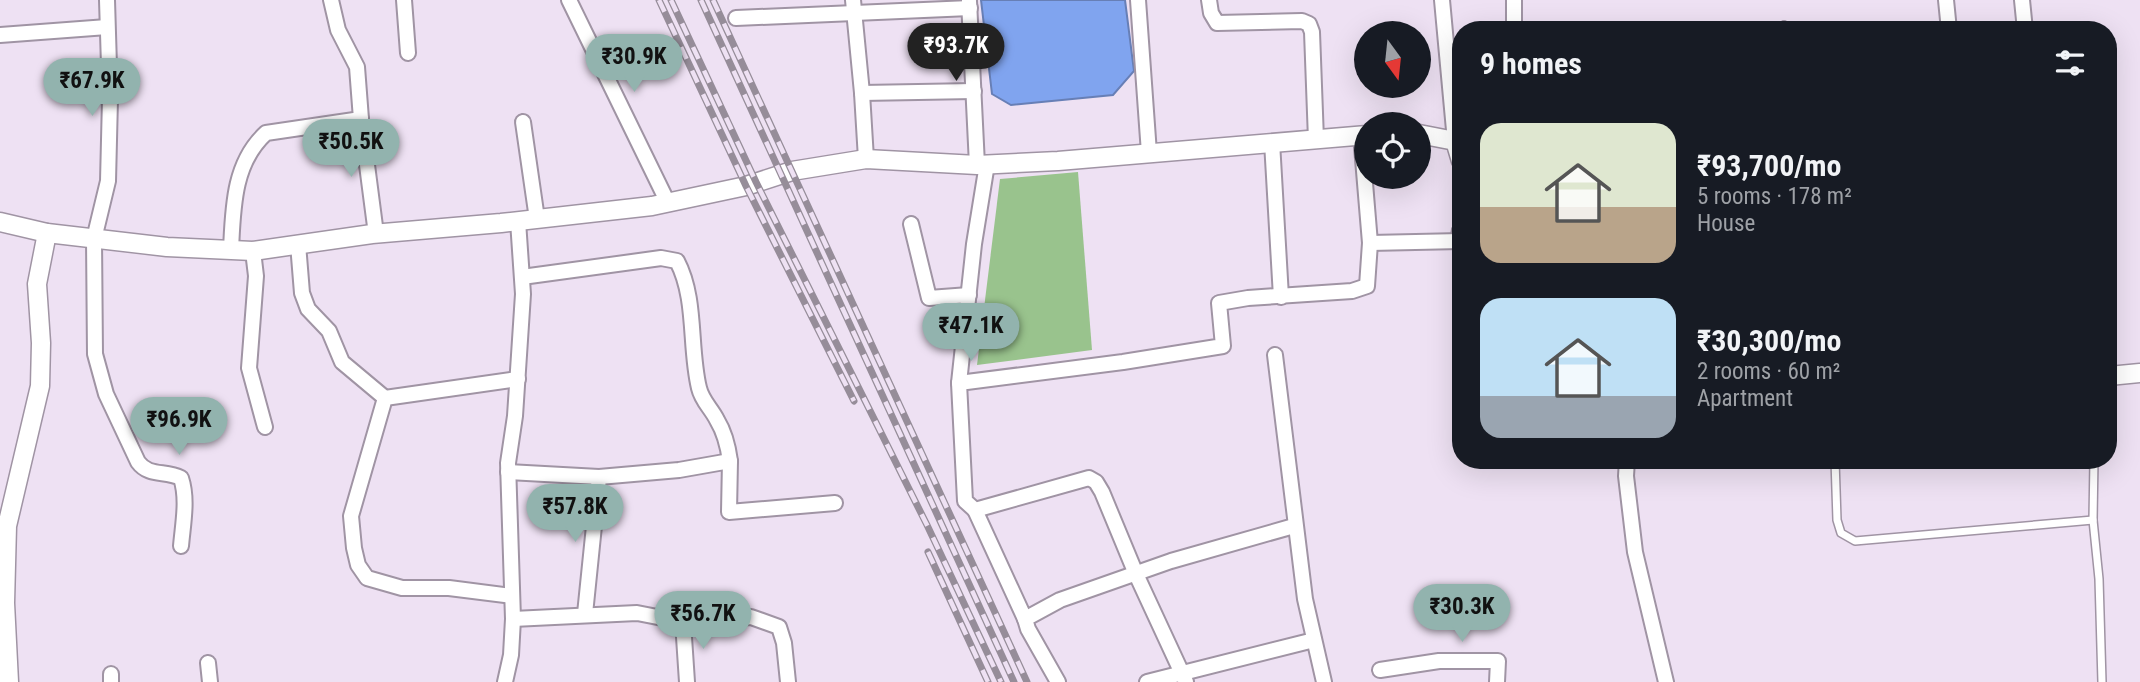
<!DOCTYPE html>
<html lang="en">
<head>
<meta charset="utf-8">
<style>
	body { margin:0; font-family:"Roboto Condensed",sans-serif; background:#242831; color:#f1f3f6; height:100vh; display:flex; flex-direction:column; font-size:26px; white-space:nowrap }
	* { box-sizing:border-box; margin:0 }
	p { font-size:23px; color:#9ea1a6 }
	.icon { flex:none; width:38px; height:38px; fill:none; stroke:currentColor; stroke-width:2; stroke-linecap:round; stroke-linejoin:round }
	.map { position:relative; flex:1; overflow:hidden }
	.panel { position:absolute; left:1452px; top:21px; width:665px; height:448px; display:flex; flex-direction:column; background:#171b24; border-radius:28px; box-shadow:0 7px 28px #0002 }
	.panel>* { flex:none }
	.needle { width:46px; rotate:165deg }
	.controls { position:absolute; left:1354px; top:21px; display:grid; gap:14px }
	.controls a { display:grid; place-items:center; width:77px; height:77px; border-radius:50%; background:#171b24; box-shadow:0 7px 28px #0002; font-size:35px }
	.price { position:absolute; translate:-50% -60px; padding:0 16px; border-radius:24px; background:#92b3ae; color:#111; font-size:23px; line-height:46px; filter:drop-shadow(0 2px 4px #0008) }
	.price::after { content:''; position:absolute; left:50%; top:42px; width:21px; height:16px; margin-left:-10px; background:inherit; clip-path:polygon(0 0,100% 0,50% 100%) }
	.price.on { background:#222; color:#fff }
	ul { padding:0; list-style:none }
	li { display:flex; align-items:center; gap:21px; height:175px; padding:0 28px }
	li span { display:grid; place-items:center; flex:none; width:196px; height:140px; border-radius:21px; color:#555 }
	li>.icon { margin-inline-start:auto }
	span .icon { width:84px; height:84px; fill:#fffc; stroke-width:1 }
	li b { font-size:30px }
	h2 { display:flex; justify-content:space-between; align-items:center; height:84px; padding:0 28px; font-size:30px }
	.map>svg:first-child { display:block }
</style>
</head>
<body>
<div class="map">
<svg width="2140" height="682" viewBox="0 0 2140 682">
	<rect width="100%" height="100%" fill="#eee1f3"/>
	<path fill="#99c38d" d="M1078,172l14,178 -115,15 23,-186z"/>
	<path fill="#80a4ef" stroke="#677fb6" stroke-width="2" d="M981,0h144l9,71 -21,24 -102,10 -19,-11z"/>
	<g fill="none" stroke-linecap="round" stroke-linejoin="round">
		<defs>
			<g id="service">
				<path d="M1784,25v5"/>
				<path d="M1835,460l2,60 4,13 14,8 238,-21"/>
				<path d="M2094,460l-1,60 6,59 3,103"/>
			</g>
			<g id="minor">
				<path d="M107,0l3,99 -2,82 -14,58 1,115 11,40 32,68c11,15 27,8 43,16 7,21 2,45 0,68"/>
				<path d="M404,0l4,53"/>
				<path d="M569,0l99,203"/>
				<path d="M853,0l9,93 4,66"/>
				<path d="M1138,0l11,153"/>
				<path d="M1209,0l2,13 6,10 85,-2 7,3 3,8 4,108"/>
				<path d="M1442,0l13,141"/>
				<path d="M1946,0l3,30"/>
				<path d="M2022,0l3,30"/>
				<path d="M969,1l8,164"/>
				<path d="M736,18l234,-10"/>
				<path d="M1514,30v-30"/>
				<path d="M0,35l107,-8"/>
				<path d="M862,93l112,-2"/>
				<path d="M361,119l15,115"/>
				<path d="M523,122l14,97"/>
				<path d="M1272,142l9,155"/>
				<path d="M911,224l18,74 40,-3"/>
				<path d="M1370,243l91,-2"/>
				<path d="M298,244l4,49 6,16 21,22 13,31 43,36"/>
				<path d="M231,250c2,-41 2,-87 35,-117l95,-14 -4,-52 -19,-37 -7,-30"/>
				<path d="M253,251l3,25 -7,92 16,59"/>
				<path d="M522,277l139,-19 16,3c20,38 12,86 22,127 3,13 12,20 18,32 8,13 11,26 13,41"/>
				<path d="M1275,355l30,244 19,83"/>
				<path d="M959,383l15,-139 13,-80"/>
				<path d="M1627,460l-1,16 9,76 31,130"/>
				<path d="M508,472l91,5 80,-7 51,-9 -1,51 106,-9"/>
				<path d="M975,510l50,109"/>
				<path d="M512,596l-63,-8h-47l-35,-10 -9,-13 -4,-17 -3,-32 34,-118 133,-19"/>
				<path d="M585,614l14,-137"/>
				<path d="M513,619l124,-6 46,9 68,-5 28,10 5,16 4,39"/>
				<path d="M683,622l4,60"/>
				<path d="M208,663l2,19"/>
				<path d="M1380,670l59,-9h59l-1,21"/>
				<path d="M111,682v-8"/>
				<path d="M505,682l6,-27 2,-36 -5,-156 7,-47 8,-122 -5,-73"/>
				<path d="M1058,682l-30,-53 -3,-10 35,-19 111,-39 123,-35"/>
				<path d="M1147,682l167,-42"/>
				<path d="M1186,682l-50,-108 -34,-82 -6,-10 -7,-4 -114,32 -10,-9 -6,-118 164,-21 100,-16 -4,-43 29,-5 104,-7 15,-5 3,-43 -9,-108"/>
			</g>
			<g id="tertiary">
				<path d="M1419,134l36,7 6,20"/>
				<path d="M0,222l47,11 120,14 86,4 119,-17 129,-11 151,-17 94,-20 46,-15 74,-12 111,6 81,-4 309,-26"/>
				<path d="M1461,232v10"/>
				<path d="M2109,376l31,-3"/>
				<path d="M9,682l-4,-79 2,-77 33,-140 1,-43 -4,-59 10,-51"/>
			</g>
		</defs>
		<use href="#service" stroke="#a094a4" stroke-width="10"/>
		<use href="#minor" stroke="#a094a4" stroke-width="18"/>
		<use href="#tertiary" stroke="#a094a4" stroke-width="21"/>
		<use href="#service" stroke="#fff" stroke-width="7"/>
		<use href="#minor" stroke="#fff" stroke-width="14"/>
		<use href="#tertiary" stroke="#fff" stroke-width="18"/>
		<defs>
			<g id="rail">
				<path d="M659,0l87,186 108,215"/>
				<path d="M671,0l85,182 171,343 74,157"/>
				<path d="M701,0l313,682"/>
				<path d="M713,0l314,682"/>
				<path d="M928,552l60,130"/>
			</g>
		</defs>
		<use href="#rail" stroke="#968d99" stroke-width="7"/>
		<use href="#rail" stroke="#eee1f3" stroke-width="4.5" stroke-dasharray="13" stroke-linecap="butt"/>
	</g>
</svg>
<div class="controls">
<a><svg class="needle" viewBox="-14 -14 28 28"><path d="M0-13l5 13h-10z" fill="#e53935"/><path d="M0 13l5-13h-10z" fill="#9ea1a6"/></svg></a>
<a><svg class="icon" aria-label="locate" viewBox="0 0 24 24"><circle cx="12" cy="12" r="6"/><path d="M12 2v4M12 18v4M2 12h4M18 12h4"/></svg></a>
</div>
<b class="price on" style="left:956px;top:83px">₹93.7K</b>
<b class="price" style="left:634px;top:94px">₹30.9K</b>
<b class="price" style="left:92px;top:118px">₹67.9K</b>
<b class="price" style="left:351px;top:179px">₹50.5K</b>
<b class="price" style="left:971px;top:363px">₹47.1K</b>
<b class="price" style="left:179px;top:457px">₹96.9K</b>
<b class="price" style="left:575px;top:544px">₹57.8K</b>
<b class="price" style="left:1462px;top:644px">₹30.3K</b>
<b class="price" style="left:703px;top:651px">₹56.7K</b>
<section class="panel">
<h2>9 homes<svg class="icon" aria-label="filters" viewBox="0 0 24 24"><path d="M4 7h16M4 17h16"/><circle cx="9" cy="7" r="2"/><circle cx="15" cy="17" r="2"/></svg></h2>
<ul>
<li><span style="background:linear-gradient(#dfe7d0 60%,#b9a48a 0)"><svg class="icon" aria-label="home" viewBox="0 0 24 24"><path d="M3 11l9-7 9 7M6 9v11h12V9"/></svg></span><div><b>₹93,700/mo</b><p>5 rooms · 178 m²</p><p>House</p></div></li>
<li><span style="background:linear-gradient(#bfe0f5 70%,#9aa5b1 0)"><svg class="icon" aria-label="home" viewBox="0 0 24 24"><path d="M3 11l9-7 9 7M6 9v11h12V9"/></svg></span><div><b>₹30,300/mo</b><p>2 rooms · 60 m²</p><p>Apartment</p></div></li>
</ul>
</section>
</div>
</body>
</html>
